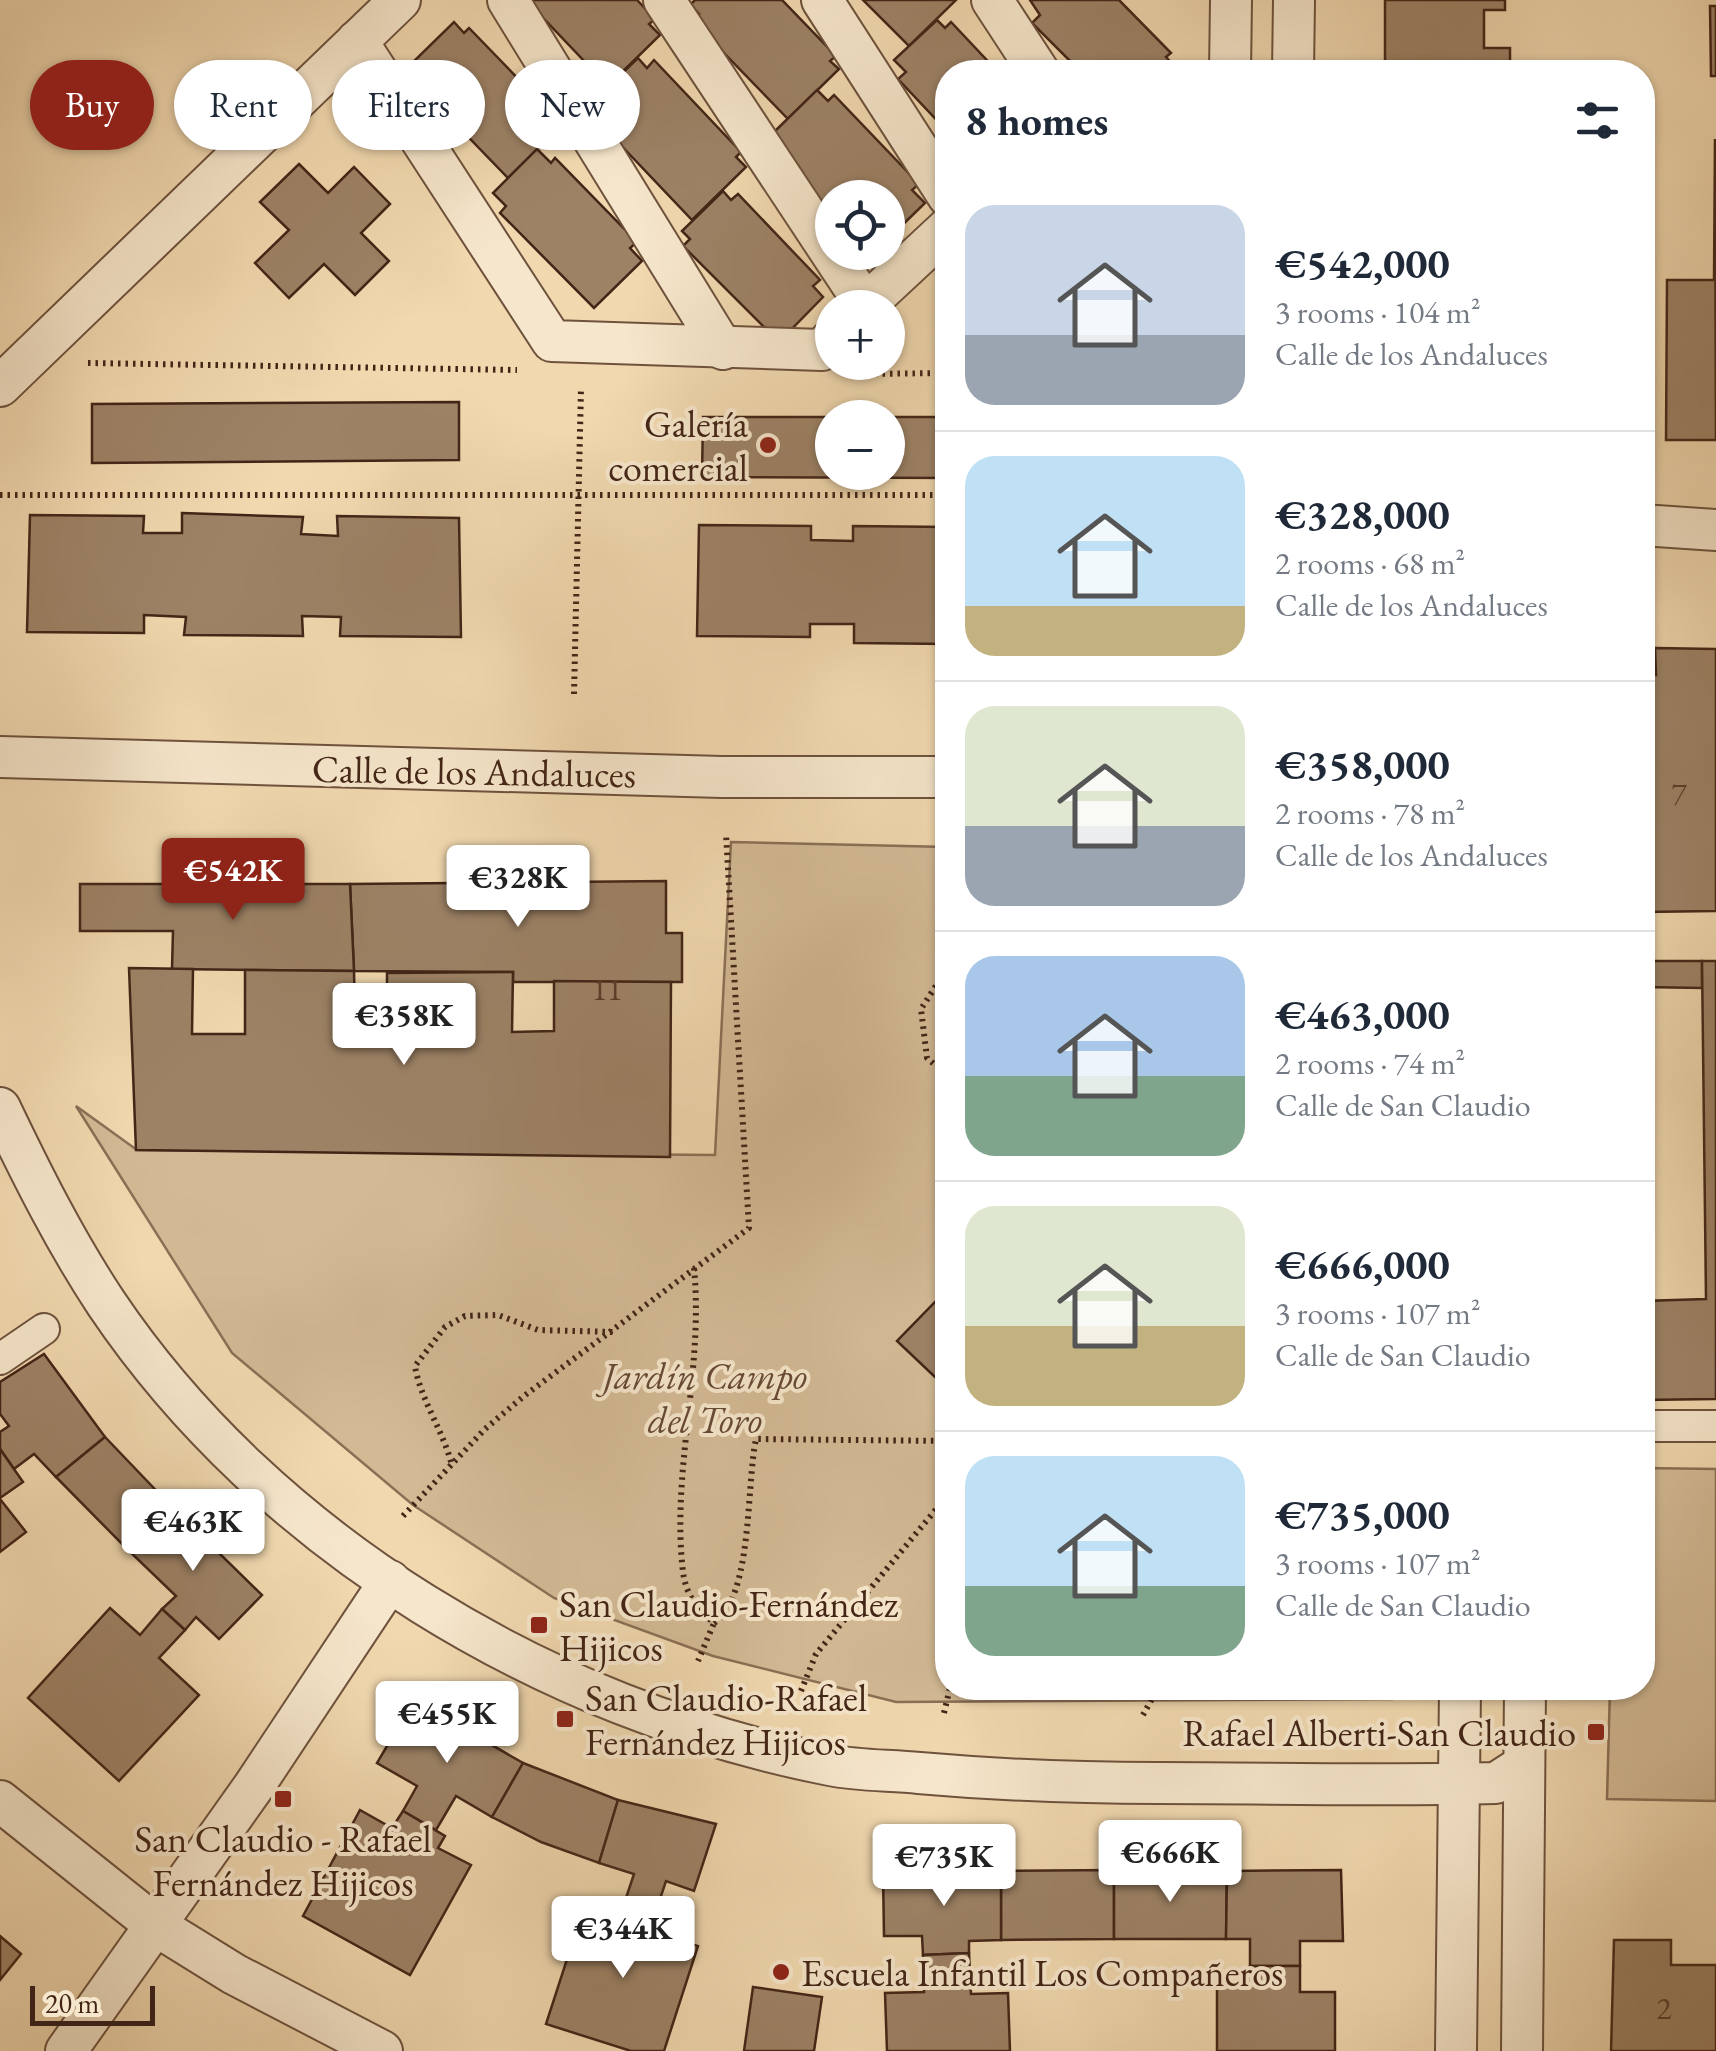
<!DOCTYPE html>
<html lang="en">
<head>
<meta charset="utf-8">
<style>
	body { margin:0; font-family:"EB Garamond",serif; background:#f2f2f3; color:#1f2937; height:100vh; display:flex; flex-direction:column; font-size:38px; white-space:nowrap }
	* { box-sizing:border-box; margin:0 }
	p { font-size:32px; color:#747a83 }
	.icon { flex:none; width:55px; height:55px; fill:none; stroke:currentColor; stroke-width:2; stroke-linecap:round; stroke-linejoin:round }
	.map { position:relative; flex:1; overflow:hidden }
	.sheet { position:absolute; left:935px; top:60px; width:720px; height:1640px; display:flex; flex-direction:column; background:#fff; border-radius:40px; box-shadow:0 2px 8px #0004 }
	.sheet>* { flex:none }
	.top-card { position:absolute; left:30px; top:60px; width:755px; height:90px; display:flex; gap:20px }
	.tools { position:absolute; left:815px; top:180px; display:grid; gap:20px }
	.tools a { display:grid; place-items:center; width:90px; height:90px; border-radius:50%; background:#fff; box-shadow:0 2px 8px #0004; font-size:50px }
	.scale { position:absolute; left:30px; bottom:25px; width:125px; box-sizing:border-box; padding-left:10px; border:5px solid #432517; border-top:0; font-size:28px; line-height:35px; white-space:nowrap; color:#432517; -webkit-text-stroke:8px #f6e6cb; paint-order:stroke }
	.price { position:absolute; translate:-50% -85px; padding:0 22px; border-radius:10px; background:#fff; color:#222; font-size:32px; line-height:65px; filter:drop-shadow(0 2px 5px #0008) }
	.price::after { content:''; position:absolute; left:50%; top:60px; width:30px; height:22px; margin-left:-15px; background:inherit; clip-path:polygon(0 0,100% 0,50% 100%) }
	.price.selected { background:#8f2418; color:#fff }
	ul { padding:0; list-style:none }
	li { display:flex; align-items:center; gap:30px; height:250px; padding:0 30px }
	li+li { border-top:2px solid #e0e1e3 }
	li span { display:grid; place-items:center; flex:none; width:280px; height:200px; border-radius:30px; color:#555 }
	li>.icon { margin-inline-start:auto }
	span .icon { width:120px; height:120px; fill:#fffc; stroke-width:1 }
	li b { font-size:42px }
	h2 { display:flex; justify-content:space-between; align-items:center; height:120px; padding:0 30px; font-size:42px }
	.chip { padding:0 35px; border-radius:45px; background:#fff; box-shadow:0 2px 8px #0004; font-size:35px; line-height:90px }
	.chip.selected { background:#8f2418; color:#fff }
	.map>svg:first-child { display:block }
</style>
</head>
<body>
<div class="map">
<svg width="1716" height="2051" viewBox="0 0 1716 2051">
	<rect width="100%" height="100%" fill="#f1d8af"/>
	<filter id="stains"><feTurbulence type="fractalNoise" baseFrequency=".002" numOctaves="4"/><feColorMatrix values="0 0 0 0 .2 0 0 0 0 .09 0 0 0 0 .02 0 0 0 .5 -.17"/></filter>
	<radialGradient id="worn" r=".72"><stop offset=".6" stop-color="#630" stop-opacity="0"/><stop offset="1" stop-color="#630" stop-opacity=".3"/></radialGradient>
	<g fill="#d3ba95" stroke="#8b7056" stroke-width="2.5">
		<path d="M731,842l216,5 1,841h444v11l-496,3 -183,-46 -159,-58 -141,-93 -181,-152 -156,-247 61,44 578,5z"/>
		<path d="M1643,1468l73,1v332l-109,-2 3,-111h32z"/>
	</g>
	<g fill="#9d8266" stroke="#432517" stroke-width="2.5" fill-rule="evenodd">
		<path d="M526,0h111l18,19 -6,5 11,11 -52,51z"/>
		<path d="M695,0h87l54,56 -6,5 9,8 -51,50 -96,-99 7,-6 -9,-9z"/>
		<path d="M863,0h93l-47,46z"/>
		<path d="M1030,0h89l52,53 -5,4 12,13 -97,2 -49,-49 8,-8z"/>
		<path d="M1385,0h120v10h-21v38h26v24h-125z"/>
		<path d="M1710,6h6v70h-5z"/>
		<path d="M937,20l8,8 6,-6 47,50h-50v60l-50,-53 8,-7 -12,-12z"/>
		<path d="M454,22l10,11 5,-5 33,34 50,52 -5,5 10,11 -49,48 -91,-94 6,-6 -12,-14z"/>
		<path d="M638,58l9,10 7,-8 87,92 -5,5 10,10 -54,53 -96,-101 6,-6 -10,-11z"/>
		<path d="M817,90l11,11 6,-6 85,89 -7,6 13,13 -37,36v-41h-56v14l-56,-59 -5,-18z"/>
		<path d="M1715,139l1,301h-50l1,-160h47z"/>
		<path d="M537,149l14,14 4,-5 82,84 -7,6 12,13 -48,47 -94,-95 6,-7 -13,-13z"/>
		<path d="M299,164l29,29 26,-26 36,37 -29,29 28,28 -34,34 -31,-31 -35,34 -34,-35 34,-33 -29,-28z"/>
		<path d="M723,191l8,9 7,-6 82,86 -7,6 10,11 -44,45 -96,-96 7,-7 -8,-8z"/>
		<path d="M459,402v58l-367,3v-59z"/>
		<path d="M703,417h245v61l-246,-1zM832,418h56v54h-56z"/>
		<path d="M182,513l121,4 -2,17 37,2 -1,-20 122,2 2,119 -121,-1 1,-19 -39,-1 1,20 -119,-1 2,-18 -42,-2v18l-117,-1 3,-117 114,1 -1,17h39z"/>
		<path d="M699,525l112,1v14l42,1v-15l95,1v117l-94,-1v-19h-44v13l-113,-1z"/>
		<path d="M1655,648l61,1v262l-74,1v-237h14z"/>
		<path d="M666,881v52h16v49h-169v-10l-159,-1 -4,-87z"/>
		<path d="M80,884h270l4,87 -182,-2 1,-38h-93z"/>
		<path d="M1642,961h60v27l-60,-1z"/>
		<path d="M1702,961h14v438l-74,1v-99l64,-2z"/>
		<path d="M129,968l64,1 -1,65h53v-64l109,1 1,48h32v-46l126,-1 -1,60 42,-1v-50l117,1 -1,175 -534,-7z"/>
		<path d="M935,1302l13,12v50l-13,13 -38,-36z"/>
		<path d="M44,1354l61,83 -49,40 -22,-23 -20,15 -14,-20v-17l9,-6 -9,-12v-32z"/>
		<path d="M105,1437l64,67 -43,44 -70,-71z"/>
		<path d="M0,1449l23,33 -23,16z"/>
		<path d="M0,1499l26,33 -26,20z"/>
		<path d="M169,1504l93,91 -43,44 -23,-22 -11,13 -23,-21 14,-13 -50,-48z"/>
		<path d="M110,1608l30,27 22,-26 23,21 -26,28 40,37 -80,86 -91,-83z"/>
		<path d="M414,1700l109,63 -31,54 -36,-21 -20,34 -33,-19 14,-25 -40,-23z"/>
		<path d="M523,1763l95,37 -19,63 -58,-21 -49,-25z"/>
		<path d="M618,1800l98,24 -22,67 -28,-10 -10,30 -31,-10 9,-27 -35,-11z"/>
		<path d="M360,1810l32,18 11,-17 42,25 -7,12 33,17 -61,110 -107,-59z"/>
		<path d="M1114,1870v69l-113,1v-69z"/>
		<path d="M1114,1870l113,1 -1,68h-112z"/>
		<path d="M1341,1870l2,71h-43v25h-50v-27h-24l1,-68z"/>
		<path d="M1001,1871v69l-32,1v12l-46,2 -1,-19h-38l-1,-63z"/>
		<path d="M625,1901l43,14 -6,20 36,11 -34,105h-33l-85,-27 36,-111 35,11z"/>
		<path d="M0,1936l21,18 -21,26z"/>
		<path d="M1614,1940h57v25h45v86h-105z"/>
		<path d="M969,1953l2,41 37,-1 2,58h-123l-2,-58 39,-1 -1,-37z"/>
		<path d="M1250,1966h50v26h35v59h-118v-65h33z"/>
		<path d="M753,1987l69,10 -8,54h-70z"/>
	</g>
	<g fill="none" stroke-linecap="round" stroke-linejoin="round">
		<defs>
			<g id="pedestrian">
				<path d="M0,1359l44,-30"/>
				<path d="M1642,1426h74"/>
			</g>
			<g id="minor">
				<path d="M508,0l215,349"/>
				<path d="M664,0l201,304"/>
				<path d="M822,0l126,196"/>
				<path d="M992,0l47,72"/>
				<path d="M357,41l195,300 270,9 10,-11"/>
				<path d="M1230,72l1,-72"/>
				<path d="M1293,72l1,-72"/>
				<path d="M862,308l86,-80"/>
				<path d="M0,386l400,-386"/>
				<path d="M1642,525l74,5"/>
				<path d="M0,757l722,20h226"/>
				<path d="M0,1108c32,67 65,133 106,195 162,241 442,407 724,462 29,6 60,5 89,8 80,7 159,10 239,10 113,0 226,3 338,0l28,-18"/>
				<path d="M0,1801l155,124 79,49 148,77"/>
				<path d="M66,2051l188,-265 136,-205"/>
				<path d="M1456,2051l4,-363"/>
				<path d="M1522,2051l3,-363"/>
			</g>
		</defs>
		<use href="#pedestrian" stroke="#6e523d" stroke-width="34"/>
		<use href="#minor" stroke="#6e523d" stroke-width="44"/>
		<g stroke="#432517" stroke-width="6" stroke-dasharray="2.5 5" stroke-linecap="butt">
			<path d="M88,363l429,7"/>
			<path d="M860,374l88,-1"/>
			<path d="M0,495h948"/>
			<path d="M574,694l7,-306"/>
			<path d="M948,967l-27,42 6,49 21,18"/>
			<path d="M694,1268c10,101 -23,203 -11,304 3,23 14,37 31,51l-16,38"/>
			<path d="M451,1462c-9,-33 -31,-64 -36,-96l30,-39 20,-11 33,-1 40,15 76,2"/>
			<path d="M403,1516l82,-87 39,-33 225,-168 -23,-394"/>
			<path d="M714,1623c39,-27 32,-137 42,-184l192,2"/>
			<path d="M801,1691l15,-37 132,-159"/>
			<path d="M944,1713l6,-25"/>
			<path d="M1143,1715l15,-27"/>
		</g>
		<use href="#pedestrian" stroke="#f6e6cb" stroke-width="30"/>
		<use href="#minor" stroke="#f6e6cb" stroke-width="40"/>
	</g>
	<g fill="#8f2418" stroke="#f6e6cb" stroke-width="4">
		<circle cx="768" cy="445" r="10"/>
		<rect x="529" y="1615" width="20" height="20" rx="5"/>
		<rect x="555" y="1709" width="20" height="20" rx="5"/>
		<rect x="1586" y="1722" width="20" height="20" rx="5"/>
		<rect x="273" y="1789" width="20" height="20" rx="5"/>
		<circle cx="781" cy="1972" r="10"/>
	</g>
	<g text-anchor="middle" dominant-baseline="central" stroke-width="8" stroke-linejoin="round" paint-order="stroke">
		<g font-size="32" fill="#5a3c2b">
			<text x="1679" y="793">7</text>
			<text x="607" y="989">11</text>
			<text x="1664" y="2008">2</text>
		</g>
		<g font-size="38" fill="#432517" stroke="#f6e6cb" text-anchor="start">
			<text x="748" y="423" text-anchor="end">Galería<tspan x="748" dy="44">comercial</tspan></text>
			<text x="559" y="1603">San Claudio-Fernández<tspan x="559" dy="44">Hijicos</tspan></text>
			<text x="585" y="1697">San Claudio-Rafael<tspan x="585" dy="44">Fernández Hijicos</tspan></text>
			<text x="1576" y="1732" text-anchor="end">Rafael Alberti-San Claudio</text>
			<text x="283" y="1838" text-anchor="middle">San Claudio - Rafael<tspan x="283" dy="44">Fernández Hijicos</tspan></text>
			<text x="801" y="1972">Escuela Infantil Los Compañeros</text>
		</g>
		<g font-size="38" fill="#432517" stroke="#f6e6cb">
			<text transform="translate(474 771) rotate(1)">Calle de los Andaluces</text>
		</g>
		<g font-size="38" font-style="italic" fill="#674a36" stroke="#f6e6cb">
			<text x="705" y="1375">Jardín Campo<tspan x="705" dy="44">del Toro</tspan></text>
		</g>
	</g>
	<rect width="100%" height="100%" filter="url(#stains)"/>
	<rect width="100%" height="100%" fill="url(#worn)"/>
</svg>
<div class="tools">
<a><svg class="icon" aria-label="locate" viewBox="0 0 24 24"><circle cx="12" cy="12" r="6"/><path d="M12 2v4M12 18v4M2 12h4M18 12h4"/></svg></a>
<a>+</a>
<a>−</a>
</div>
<div class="scale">20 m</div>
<b class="price selected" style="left:233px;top:923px">€542K</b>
<b class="price" style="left:518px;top:930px">€328K</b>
<b class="price" style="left:404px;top:1068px">€358K</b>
<b class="price" style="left:193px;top:1574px">€463K</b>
<b class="price" style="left:447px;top:1766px">€455K</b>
<b class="price" style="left:1170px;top:1905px">€666K</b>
<b class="price" style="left:944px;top:1909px">€735K</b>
<b class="price" style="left:623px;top:1981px">€344K</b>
<div class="top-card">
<a class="chip selected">Buy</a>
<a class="chip">Rent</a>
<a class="chip">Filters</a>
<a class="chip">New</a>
</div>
<section class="sheet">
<h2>8 homes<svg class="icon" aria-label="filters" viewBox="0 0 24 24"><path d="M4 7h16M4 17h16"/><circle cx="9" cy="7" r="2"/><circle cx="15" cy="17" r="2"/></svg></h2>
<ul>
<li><span style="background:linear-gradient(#c9d6e8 65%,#9aa5b1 0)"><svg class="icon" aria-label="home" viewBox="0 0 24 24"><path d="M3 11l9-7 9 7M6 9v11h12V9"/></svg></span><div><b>€542,000</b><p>3 rooms · 104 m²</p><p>Calle de los Andaluces</p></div></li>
<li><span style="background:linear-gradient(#bfe0f5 75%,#c2b280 0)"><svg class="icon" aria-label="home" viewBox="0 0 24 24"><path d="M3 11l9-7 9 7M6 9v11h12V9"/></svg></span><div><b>€328,000</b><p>2 rooms · 68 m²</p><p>Calle de los Andaluces</p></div></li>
<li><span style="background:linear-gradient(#dfe7d0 60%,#9aa5b1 0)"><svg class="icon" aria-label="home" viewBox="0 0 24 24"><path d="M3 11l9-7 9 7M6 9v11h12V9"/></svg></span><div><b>€358,000</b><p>2 rooms · 78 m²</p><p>Calle de los Andaluces</p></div></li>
<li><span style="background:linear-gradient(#a9c7e8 60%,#7fa58c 0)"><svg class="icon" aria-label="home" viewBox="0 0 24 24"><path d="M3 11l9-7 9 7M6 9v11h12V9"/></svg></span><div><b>€463,000</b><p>2 rooms · 74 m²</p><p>Calle de San Claudio</p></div></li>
<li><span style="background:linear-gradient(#dfe7d0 60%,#c2b280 0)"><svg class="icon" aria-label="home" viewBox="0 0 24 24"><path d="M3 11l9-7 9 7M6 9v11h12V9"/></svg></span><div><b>€666,000</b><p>3 rooms · 107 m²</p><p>Calle de San Claudio</p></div></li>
<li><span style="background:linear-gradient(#bfe0f5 65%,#7fa58c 0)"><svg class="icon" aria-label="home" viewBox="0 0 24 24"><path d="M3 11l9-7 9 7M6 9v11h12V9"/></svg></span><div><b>€735,000</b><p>3 rooms · 107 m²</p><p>Calle de San Claudio</p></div></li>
</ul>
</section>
</div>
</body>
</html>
